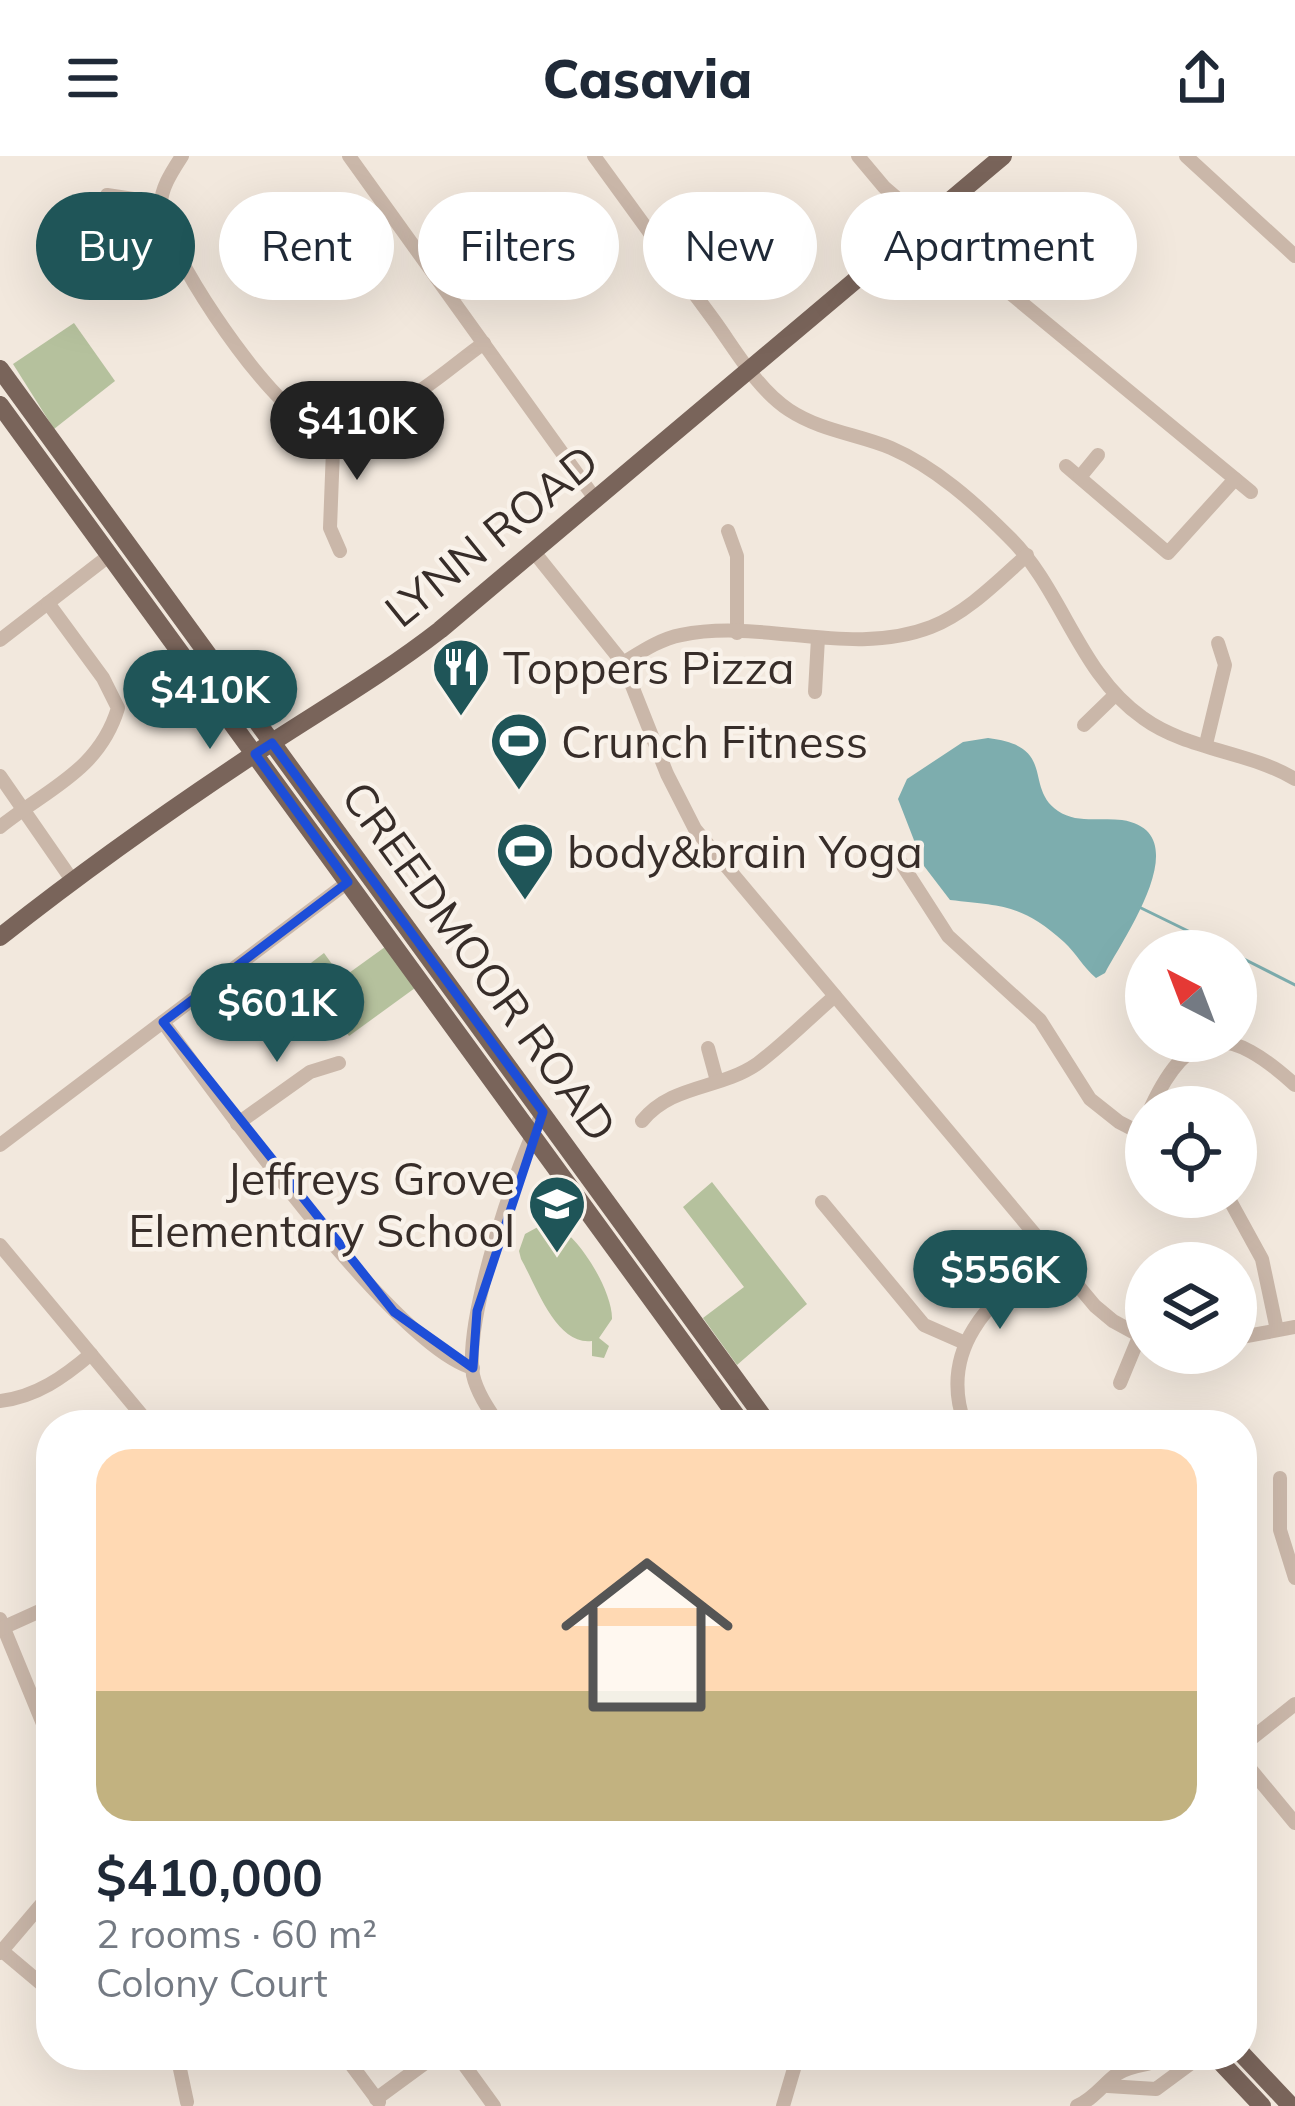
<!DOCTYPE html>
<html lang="en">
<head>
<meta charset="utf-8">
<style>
	body { margin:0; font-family:Mulish,sans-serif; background:#f2f2f3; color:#1f2937; height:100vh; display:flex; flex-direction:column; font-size:45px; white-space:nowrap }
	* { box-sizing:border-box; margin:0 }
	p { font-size:39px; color:#747a83 }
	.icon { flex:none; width:66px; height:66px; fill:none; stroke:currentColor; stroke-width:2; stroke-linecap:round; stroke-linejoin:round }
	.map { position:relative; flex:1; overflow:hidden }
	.details { position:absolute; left:36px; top:1254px; width:1221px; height:660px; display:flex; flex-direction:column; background:#fff; border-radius:48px; box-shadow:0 12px 48px #0002 }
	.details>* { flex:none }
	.hud { position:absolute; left:36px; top:36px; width:1224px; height:108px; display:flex; gap:24px }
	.needle { width:78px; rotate:318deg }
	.buttons { position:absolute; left:1125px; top:774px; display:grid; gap:24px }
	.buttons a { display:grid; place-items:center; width:132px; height:132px; border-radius:50%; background:#fff; box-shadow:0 12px 48px #0002; font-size:60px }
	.price { position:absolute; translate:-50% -102px; padding:0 27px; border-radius:42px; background:#1f5558; color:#fff; font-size:39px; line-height:78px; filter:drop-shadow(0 3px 6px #0008) }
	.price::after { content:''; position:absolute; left:50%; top:72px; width:36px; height:27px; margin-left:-18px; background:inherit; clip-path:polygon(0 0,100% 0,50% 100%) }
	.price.on { background:#222; color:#fff }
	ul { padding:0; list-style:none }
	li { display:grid; align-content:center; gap:24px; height:636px; padding:0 60px }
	li span { display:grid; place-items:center; height:372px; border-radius:36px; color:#555 }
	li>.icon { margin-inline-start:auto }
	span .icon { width:216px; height:216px; fill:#fffc; stroke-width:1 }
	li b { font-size:51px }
	.chip { padding:0 42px; border-radius:54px; background:#fff; box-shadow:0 12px 48px #0002; font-size:42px; line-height:108px }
	.chip.on { background:#1f5558; color:#fff }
	header { display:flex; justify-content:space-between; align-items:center; height:156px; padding:0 60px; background:#fff; font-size:54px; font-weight:800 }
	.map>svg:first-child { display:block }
</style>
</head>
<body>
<header><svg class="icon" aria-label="menu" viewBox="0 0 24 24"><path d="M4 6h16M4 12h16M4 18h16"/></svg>Casavia<svg class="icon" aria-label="share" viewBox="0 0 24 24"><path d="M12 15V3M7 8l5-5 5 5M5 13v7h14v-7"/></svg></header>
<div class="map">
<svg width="1295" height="1950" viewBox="0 0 1295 1950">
	<rect width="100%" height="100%" fill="#f2e8dd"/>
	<g fill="#b5c19d">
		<path d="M74,167l41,58 -61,48 -41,-65z"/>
		<path d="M385,791l30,41 -66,48 -46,-67 21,-16 18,25z"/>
		<path d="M712,1026l95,122 -70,61 -34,-47 41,-31 -61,-80z"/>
		<path d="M547,1066c28,5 66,69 65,97l-13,19 10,8 -5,12 -12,-2v-15c-36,5 -56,-56 -71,-82l-2,-8 6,-17z"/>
	</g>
	<path fill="#7dadae" d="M988,582c70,8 35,49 70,73 19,13 43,6 64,9 77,12 2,117 -17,153l-9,5c-13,-11 -20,-25 -32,-36 -42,-38 -62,-36 -114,-42l-26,-34 -26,-67 9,-20 56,-37z"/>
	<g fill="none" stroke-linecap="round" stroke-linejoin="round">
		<g stroke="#7dadae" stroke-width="3">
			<path d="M1139,751l90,44"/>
			<path d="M1236,799l59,30"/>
		</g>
		<g stroke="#cab7a9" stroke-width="14">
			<path d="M182,0c-9,14 -22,33 -21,50 2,44 98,182 135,206 10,6 24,9 35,10 58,5 109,-48 153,-79"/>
			<path d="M349,0l247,344"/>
			<path d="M594,0c39,54 79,109 119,163 22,30 44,70 76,91 32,21 68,24 102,38 44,19 84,55 117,88 55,53 70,137 135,182 44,32 105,33 152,61"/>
			<path d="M858,0l26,31 58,50 309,255"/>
			<path d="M1186,0l109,100"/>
			<path d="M107,39l53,8"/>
			<path d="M334,267l-4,105 10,23"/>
			<path d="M1066,310l102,87 67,-74"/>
			<path d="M1080,321l18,-22"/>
			<path d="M728,375l9,25v77"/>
			<path d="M534,396l89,111 44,111 28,55 400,477 18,15 33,18"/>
			<path d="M0,484l110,-85"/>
			<path d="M623,507c18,-11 37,-24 58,-28 81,-17 170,23 250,-8 36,-14 67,-46 96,-72"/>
			<path d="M815,536l3,-54"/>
			<path d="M1084,569l31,-30"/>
			<path d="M1206,588l19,-79 -7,-22"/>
			<path d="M0,620l72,104"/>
			<path d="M0,671c47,-38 99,-56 118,-119l-15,-30 -55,-75"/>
			<path d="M894,696l54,84 92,84 50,79 29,23 27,14"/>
			<path d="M163,866c53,73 232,325 310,346"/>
			<path d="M708,892l9,33"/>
			<path d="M1151,951c40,-85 79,-81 144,-22"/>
			<path d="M642,965c30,-37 77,-31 115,-57 27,-20 52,-46 78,-68"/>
			<path d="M237,968l73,-52 29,-9"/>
			<path d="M0,989l348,-263"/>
			<path d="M1228,1041l34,62 15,71"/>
			<path d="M822,1046l102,123 41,18"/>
			<path d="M1177,1050l9,-9"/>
			<path d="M0,1089l150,180"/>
			<path d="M1236,1182l59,-11"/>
			<path d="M1120,1227l19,-46"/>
			<path d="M0,1245c36,-4 64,-24 91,-47"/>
			<path d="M499,1269c-10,-15 -22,-32 -26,-50 -9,-56 43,-211 70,-263"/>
			<path d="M965,1269c-29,-80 29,-126 84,-173"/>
			<path d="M1280,1322v52l15,48"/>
			<path d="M0,1463l46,112"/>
			<path d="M0,1473l51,-23"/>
			<path d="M1242,1590l53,-42"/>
			<path d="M1242,1603l53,64"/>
			<path d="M0,1793l51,43"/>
			<path d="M0,1797l51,-60"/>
			<path d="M177,1899l10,47"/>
			<path d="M344,1899l35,47"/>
			<path d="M457,1899l37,51"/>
			<path d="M1108,1930l48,3 46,-34"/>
			<path d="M376,1943l60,-44"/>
			<path d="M783,1950l15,-51"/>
			<path d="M1077,1950c18,-8 26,-22 40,-32 15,-11 41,-9 59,-19"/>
		</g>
		<g stroke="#79645a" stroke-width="18">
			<path d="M0,213l769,1056"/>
			<path d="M0,249l743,1020"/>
			<path d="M0,781c87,-69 178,-133 271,-194 57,-37 115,-71 169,-113l563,-474"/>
			<path d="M1242,1898l49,52"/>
			<path d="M1214,1899l48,51"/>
		</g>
	</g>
	<path fill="none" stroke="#1d4ed8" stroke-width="9" stroke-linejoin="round" d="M272,587l271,369 -66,199 -4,57 -79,-56 -231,-290 185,-140 -93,-128z"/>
	<defs>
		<symbol id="restaurant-pin" viewBox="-11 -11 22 30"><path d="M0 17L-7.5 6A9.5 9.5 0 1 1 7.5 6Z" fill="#1f5558" stroke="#f9f2ea"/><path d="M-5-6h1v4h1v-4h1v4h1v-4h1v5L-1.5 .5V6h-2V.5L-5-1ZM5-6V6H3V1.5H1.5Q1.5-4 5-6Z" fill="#fff"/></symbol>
		<symbol id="stadium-pin" viewBox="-11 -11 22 30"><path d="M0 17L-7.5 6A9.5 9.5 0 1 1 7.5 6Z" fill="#1f5558" stroke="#f9f2ea"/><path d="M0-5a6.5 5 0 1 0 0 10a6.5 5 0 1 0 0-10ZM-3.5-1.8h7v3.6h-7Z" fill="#fff"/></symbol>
		<symbol id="school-pin" viewBox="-11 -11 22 30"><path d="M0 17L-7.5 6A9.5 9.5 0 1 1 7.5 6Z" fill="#1f5558" stroke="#f9f2ea"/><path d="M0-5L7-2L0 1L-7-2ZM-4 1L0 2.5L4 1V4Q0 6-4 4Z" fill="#fff"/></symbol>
	</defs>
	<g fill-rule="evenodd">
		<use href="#restaurant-pin" x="428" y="478" width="66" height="90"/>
		<use href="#stadium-pin" x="486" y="552" width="66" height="90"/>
		<use href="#stadium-pin" x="492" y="662" width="66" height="90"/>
		<use href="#school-pin" x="524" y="1015" width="66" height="90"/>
	</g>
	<g text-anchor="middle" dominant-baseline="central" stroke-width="9" stroke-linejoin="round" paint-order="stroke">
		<g font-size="45" fill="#372d29" stroke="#f9f2ea">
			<text transform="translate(491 379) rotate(-39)">LYNN ROAD</text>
			<text transform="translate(480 805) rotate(54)">CREEDMOOR ROAD</text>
		</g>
		<g font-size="45" fill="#372d29" stroke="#f9f2ea" text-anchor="start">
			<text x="503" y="511">Toppers Pizza</text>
			<text x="561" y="585">Crunch Fitness</text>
			<text x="567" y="695">body&amp;brain Yoga</text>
			<text x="515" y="1022" text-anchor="end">Jeffreys Grove<tspan x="515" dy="52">Elementary School</tspan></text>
		</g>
	</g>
</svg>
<div class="buttons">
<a><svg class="needle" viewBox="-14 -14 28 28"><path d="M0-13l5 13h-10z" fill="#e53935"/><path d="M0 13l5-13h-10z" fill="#747a83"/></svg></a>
<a><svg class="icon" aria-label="locate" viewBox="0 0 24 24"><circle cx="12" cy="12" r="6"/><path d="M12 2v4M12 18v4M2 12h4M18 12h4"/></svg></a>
<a><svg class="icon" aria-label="layers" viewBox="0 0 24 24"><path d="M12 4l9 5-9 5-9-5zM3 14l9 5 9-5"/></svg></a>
</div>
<b class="price on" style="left:357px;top:327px">$410K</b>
<b class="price" style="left:210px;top:596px">$410K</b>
<b class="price" style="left:277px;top:909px">$601K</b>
<b class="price" style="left:1000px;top:1176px">$556K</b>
<div class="hud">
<a class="chip on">Buy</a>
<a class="chip">Rent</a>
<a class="chip">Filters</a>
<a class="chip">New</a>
<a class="chip">Apartment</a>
</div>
<section class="details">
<ul>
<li><span style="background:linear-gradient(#ffd9b3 65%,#c2b280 0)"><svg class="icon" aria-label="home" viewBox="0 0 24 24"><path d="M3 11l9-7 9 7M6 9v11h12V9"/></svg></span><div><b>$410,000</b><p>2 rooms · 60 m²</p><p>Colony Court</p></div></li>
</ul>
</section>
</div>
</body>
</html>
